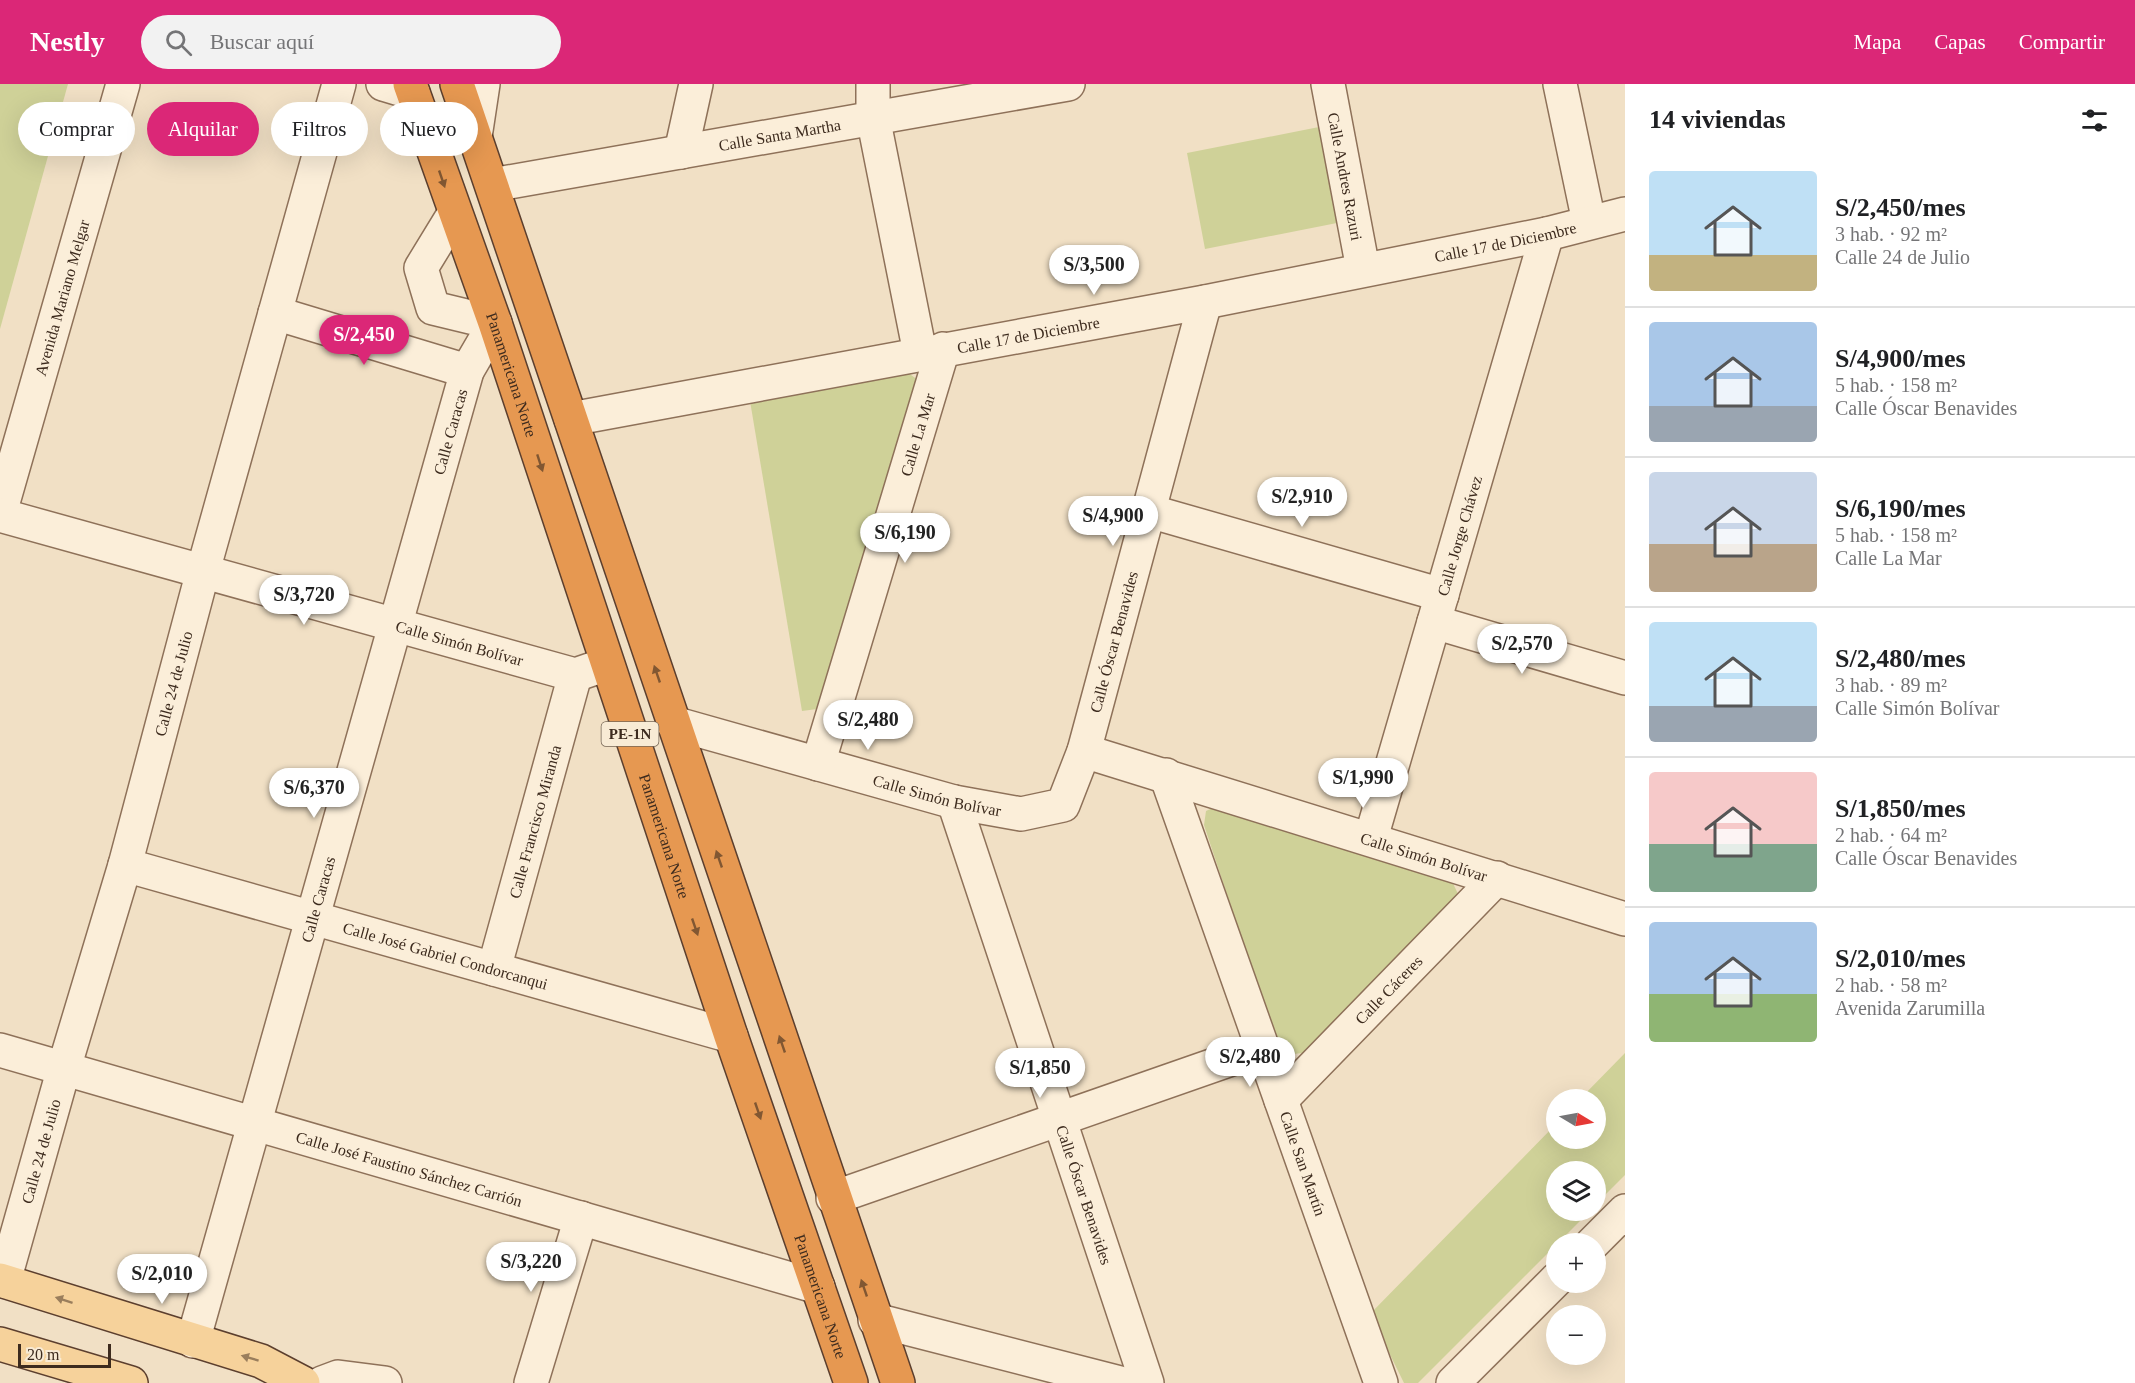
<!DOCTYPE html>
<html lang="es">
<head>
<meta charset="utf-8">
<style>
	body { margin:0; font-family:"Times New Roman",serif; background:#f2f2f2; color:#202124; height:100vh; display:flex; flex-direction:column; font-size:22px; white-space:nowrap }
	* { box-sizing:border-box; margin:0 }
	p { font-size:20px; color:#757577 }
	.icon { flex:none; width:33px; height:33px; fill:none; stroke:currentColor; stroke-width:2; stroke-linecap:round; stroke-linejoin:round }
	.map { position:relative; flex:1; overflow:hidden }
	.sheet { display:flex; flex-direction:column; background:#fff; width:510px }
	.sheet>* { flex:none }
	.guide { position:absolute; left:18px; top:18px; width:570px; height:54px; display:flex; gap:12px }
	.needle { width:39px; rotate:100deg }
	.fabs { position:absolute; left:1546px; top:1005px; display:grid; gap:12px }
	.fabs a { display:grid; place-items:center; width:60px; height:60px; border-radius:50%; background:#fff; box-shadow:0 6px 24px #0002; font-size:30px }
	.scale { position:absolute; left:18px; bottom:15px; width:93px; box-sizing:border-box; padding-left:6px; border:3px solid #3d2b1e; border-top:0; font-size:16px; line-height:21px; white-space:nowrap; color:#3d2b1e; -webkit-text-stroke:4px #f8ebd5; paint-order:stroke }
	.price { position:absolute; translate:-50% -51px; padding:0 14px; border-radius:21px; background:#fff; color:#222; font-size:20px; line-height:39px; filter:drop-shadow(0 2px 3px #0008) }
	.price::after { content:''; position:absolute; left:50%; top:36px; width:18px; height:14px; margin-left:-9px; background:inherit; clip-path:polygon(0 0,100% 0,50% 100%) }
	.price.active { background:#db2777; color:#fff }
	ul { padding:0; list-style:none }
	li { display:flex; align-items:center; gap:18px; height:150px; padding:0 24px }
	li+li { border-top:2px solid #e0e0e0 }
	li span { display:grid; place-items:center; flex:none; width:168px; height:120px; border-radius:6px; color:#555 }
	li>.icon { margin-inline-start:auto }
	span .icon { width:72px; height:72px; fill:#fffc; stroke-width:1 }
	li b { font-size:26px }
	h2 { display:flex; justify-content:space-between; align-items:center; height:72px; padding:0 24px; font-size:26px }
	.pill { padding:0 21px; border-radius:27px; background:#fff; box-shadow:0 6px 24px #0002; font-size:21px; line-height:54px }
	.pill.active { background:#db2777; color:#fff }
	header { display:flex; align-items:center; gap:36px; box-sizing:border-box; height:84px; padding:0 30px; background:#db2777; color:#fff }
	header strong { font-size:28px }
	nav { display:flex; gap:33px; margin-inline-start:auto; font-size:21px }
	.search { width:420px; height:54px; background:#f2f2f2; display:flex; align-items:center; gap:15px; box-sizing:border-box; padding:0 21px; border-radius:33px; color:#757577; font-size:22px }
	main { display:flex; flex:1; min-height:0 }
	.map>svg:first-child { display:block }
</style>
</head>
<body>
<header>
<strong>Nestly</strong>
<div class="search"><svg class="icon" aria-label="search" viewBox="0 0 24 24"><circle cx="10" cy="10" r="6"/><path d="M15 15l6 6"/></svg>Buscar aquí</div>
<nav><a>Mapa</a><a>Capas</a><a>Compartir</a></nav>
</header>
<main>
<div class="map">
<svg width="1625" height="1299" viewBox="0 0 1625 1299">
	<rect width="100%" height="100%" fill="#f1e0c5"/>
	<g fill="#cfd198">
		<path d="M0,0h68l-68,245z"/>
		<path d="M1324,42l18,96 -137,27 -18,-96z"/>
		<path d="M904,286l14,10 -101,329 -15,2 -52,-310z"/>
		<path d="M1223,719l226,72 10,21 -156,157 -19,2 -6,-6 -74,-224 2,-14z"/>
		<path d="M1625,969v122l-29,29v-32h-39v38l33,1 -172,172h-14l-34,-69 187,-191v15h39v-38l-16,-1z"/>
	</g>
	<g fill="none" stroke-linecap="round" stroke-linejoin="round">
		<defs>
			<g id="minor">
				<path d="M383,0l30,9"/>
				<path d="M873,0v33l47,236"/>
				<path id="s1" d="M1328,0l35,185"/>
				<path d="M1560,0l29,138"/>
				<path d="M475,53l8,-53"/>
				<path d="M681,68l15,-68"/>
				<path id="s2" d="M492,101l576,-101"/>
				<path d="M275,229l192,58"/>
				<path id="s3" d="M571,335l634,-117 342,-68 78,-20"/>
				<path d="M1149,427l293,84"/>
				<path id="s4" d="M0,429l123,-429"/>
				<path id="s5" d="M0,431l575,160 32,-11"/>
				<path d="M1434,538l191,56"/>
				<path id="s6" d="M673,639l281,79 67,12 42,-9 21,-54 121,-449"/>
				<path id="s7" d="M1084,667l541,168"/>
				<path id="s8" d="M818,680l125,-415"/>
				<path id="s9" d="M1166,691l215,608"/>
				<path id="s10" d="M954,718l193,581"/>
				<path id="s11" d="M1371,754l176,-604"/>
				<path id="s12" d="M125,781l606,171"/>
				<path id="s13" d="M494,885l81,-294"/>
				<path id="s14" d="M0,966l818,237"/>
				<path id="s15" d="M1281,1016l216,-222"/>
				<path d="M833,1114l430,-150"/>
				<path d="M1592,1160l33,-33"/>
				<path id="s16" d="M4,1197l60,-213 61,-203 78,-294 136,-487"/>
				<path d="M875,1236l245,63"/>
				<path id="s17" d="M193,1257l274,-970 28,-48 -62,-15 -12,-40 33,-54"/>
				<path d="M322,1299l16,-6 47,6"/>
				<path d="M531,1299l50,-165"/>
				<path d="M1453,1299l104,-104"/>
			</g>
			<g id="major">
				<path d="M0,1196l261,81 42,22"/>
				<path d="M0,1260l131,39"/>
			</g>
			<g id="highway">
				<path id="s18" d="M410,0l85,239 236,713 120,347"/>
				<path d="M457,0l441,1299"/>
			</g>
		</defs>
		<use href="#minor" stroke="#8e7159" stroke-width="36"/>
		<use href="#major" stroke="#5c3f2e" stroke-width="36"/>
		<use href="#highway" stroke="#5c3f2e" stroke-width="36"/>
		<use href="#minor" stroke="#fbeed9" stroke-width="33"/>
		<use href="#major" stroke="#f6d29b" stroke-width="33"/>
		<use href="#highway" stroke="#e69851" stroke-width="33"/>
	</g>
	<defs><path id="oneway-solid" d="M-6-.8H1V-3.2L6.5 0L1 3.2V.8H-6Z" transform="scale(1.5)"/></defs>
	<g fill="#815732">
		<use href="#oneway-solid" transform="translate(442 95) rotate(71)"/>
		<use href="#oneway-solid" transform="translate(540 379) rotate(72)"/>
		<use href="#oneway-solid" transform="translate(657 590) rotate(-109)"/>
		<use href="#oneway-solid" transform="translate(719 775) rotate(-109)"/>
		<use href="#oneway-solid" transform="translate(695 843) rotate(71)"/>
		<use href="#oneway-solid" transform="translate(782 960) rotate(-109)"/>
		<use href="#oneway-solid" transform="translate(758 1027) rotate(71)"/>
		<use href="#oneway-solid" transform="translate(864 1204) rotate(-109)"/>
	</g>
	<g fill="#9a7e5c">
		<use href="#oneway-solid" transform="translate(64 1216) rotate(-162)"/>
		<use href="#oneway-solid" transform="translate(250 1274) rotate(-163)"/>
	</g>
	<g text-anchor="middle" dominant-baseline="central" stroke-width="6" stroke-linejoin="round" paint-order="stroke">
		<rect fill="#f8ebd5" stroke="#756555" stroke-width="1.5" x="601.5" y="638" width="57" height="24" rx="4.5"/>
		<g font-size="15" font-weight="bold" fill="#3d2b1e">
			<text x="630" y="650">PE-1N</text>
		</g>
		<g font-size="16" fill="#3d2b1e" stroke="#f8ebd5">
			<text stroke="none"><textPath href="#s2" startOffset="292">Calle Santa Martha</textPath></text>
			<text stroke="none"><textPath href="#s1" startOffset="94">Calle Andres Razuri</textPath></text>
			<text stroke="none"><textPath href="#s3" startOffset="951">Calle 17 de Diciembre</textPath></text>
			<text stroke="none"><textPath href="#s4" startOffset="224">Avenida Mariano Melgar</textPath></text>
			<text stroke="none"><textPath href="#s3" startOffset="465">Calle 17 de Diciembre</textPath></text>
			<text stroke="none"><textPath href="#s18" startOffset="308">Panamericana Norte</textPath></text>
			<text stroke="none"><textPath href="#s17" startOffset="945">Calle Caracas</textPath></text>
			<text stroke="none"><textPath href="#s8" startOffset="344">Calle La Mar</textPath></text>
			<text stroke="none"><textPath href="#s11" startOffset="315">Calle Jorge Chávez</textPath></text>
			<text stroke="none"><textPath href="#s6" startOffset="574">Calle Óscar Benavides</textPath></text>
			<text stroke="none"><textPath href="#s5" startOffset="477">Calle Simón Bolívar</textPath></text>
			<text stroke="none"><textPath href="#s16" startOffset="621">Calle 24 de Julio</textPath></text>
			<text stroke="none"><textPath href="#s6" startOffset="274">Calle Simón Bolívar</textPath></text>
			<text stroke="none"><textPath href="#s13" startOffset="153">Calle Francisco Miranda</textPath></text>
			<text stroke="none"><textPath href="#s18" startOffset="794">Panamericana Norte</textPath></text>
			<text stroke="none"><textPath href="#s7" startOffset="356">Calle Simón Bolívar</textPath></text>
			<text stroke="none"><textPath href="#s17" startOffset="459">Calle Caracas</textPath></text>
			<text stroke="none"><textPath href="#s12" startOffset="333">Calle José Gabriel Condorcanqui</textPath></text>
			<text stroke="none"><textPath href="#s15" startOffset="154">Calle Cáceres</textPath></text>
			<text stroke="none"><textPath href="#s16" startOffset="135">Calle 24 de Julio</textPath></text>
			<text stroke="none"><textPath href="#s9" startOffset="412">Calle San Martín</textPath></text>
			<text stroke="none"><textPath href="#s14" startOffset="426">Calle José Faustino Sánchez Carrión</textPath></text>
			<text stroke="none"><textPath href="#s10" startOffset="414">Calle Óscar Benavides</textPath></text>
			<text stroke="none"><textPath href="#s18" startOffset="1280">Panamericana Norte</textPath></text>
		</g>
	</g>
</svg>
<div class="fabs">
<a><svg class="needle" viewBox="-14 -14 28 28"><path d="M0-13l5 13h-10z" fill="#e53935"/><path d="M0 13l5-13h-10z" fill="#757577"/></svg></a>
<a><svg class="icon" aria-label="layers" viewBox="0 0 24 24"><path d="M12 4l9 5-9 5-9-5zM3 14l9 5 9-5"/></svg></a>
<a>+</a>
<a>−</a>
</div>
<div class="scale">20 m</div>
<b class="price" style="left:1094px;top:212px">S/3,500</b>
<b class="price active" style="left:364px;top:282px">S/2,450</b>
<b class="price" style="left:1302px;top:444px">S/2,910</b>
<b class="price" style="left:1113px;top:463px">S/4,900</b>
<b class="price" style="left:905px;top:480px">S/6,190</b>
<b class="price" style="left:304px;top:542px">S/3,720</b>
<b class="price" style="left:1522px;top:591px">S/2,570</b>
<b class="price" style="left:868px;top:667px">S/2,480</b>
<b class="price" style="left:1363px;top:725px">S/1,990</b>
<b class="price" style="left:314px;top:735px">S/6,370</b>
<b class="price" style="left:1250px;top:1004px">S/2,480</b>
<b class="price" style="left:1040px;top:1015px">S/1,850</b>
<b class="price" style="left:531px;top:1209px">S/3,220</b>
<b class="price" style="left:162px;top:1221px">S/2,010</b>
<div class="guide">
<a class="pill">Comprar</a>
<a class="pill active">Alquilar</a>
<a class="pill">Filtros</a>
<a class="pill">Nuevo</a>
</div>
</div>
<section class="sheet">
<h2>14 viviendas<svg class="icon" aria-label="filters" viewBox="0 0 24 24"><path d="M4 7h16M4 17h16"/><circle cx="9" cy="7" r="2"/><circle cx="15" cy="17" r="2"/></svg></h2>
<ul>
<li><span style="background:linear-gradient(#bfe0f5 70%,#c2b280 0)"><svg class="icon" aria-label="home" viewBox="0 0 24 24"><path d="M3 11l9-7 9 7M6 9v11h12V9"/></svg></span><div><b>S/2,450/mes</b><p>3 hab. · 92 m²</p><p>Calle 24 de Julio</p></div></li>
<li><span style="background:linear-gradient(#a9c7e8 70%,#9aa5b1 0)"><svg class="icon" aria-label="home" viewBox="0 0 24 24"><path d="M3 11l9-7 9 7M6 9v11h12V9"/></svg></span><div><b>S/4,900/mes</b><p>5 hab. · 158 m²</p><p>Calle Óscar Benavides</p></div></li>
<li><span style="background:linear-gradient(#c9d6e8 60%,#b9a48a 0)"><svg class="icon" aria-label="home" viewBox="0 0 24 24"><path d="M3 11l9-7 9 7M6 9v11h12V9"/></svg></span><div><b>S/6,190/mes</b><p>5 hab. · 158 m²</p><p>Calle La Mar</p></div></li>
<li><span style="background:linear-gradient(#bfe0f5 70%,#9aa5b1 0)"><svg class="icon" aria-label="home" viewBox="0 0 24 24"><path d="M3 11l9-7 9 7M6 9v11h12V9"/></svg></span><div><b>S/2,480/mes</b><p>3 hab. · 89 m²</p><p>Calle Simón Bolívar</p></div></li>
<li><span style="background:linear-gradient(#f6c9c9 60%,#7fa58c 0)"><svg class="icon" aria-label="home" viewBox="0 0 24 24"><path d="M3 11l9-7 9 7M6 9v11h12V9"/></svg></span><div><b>S/1,850/mes</b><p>2 hab. · 64 m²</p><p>Calle Óscar Benavides</p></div></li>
<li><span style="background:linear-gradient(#a9c7e8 60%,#8fb573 0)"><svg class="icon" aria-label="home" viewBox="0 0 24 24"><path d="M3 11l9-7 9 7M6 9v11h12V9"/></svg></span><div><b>S/2,010/mes</b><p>2 hab. · 58 m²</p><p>Avenida Zarumilla</p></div></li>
</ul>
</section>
</main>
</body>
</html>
